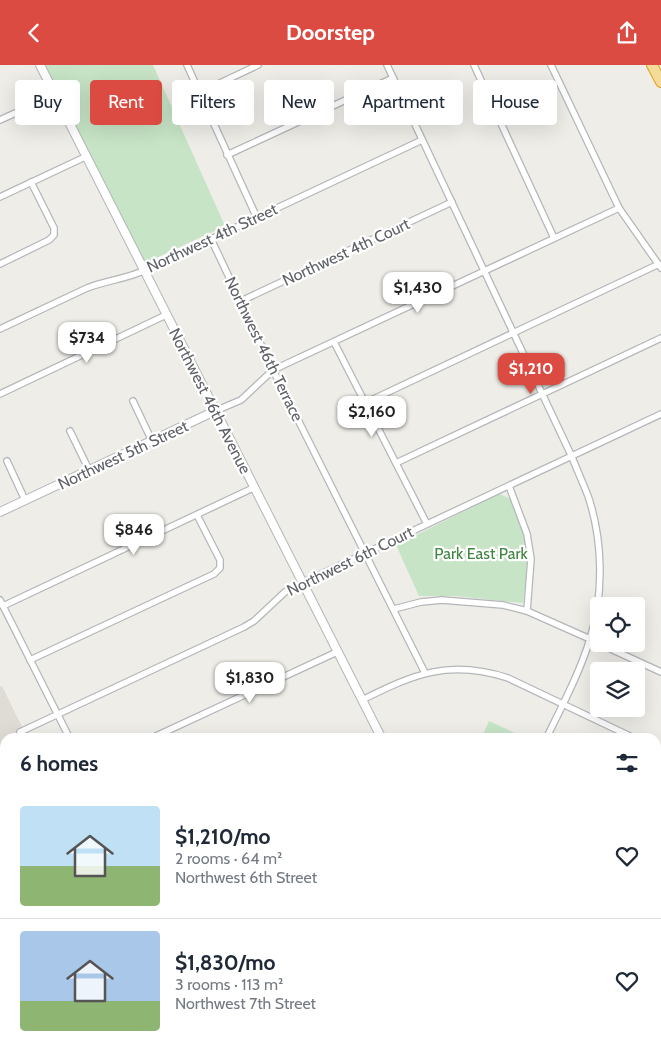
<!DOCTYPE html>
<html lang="en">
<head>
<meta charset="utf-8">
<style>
	body { margin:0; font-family:Cabin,sans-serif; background:#f2f2f3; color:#1f2937; height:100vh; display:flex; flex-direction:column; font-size:19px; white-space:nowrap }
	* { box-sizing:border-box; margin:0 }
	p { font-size:16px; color:#747a83 }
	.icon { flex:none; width:28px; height:28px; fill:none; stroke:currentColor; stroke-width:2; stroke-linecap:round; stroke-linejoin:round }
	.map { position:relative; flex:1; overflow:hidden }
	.details { position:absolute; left:0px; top:668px; width:661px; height:321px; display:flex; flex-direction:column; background:#fff; border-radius:15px 15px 0 0; box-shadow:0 5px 20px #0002 }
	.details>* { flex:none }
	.hud { position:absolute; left:15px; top:15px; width:631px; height:45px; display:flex; gap:10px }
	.buttons { position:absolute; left:590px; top:532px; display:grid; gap:10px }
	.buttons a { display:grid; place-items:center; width:55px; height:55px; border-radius:5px; background:#fff; box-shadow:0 5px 20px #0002; font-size:25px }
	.price { position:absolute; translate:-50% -42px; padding:0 11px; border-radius:10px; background:#fff; color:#222; font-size:16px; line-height:32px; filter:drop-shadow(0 1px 2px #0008) }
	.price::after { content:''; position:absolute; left:50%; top:30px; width:15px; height:11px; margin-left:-8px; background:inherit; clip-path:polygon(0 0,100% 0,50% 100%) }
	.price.selected { background:#db4b42; color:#fff }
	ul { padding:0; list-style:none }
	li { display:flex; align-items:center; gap:15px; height:125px; padding:0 20px }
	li+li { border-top:1px solid #e0e1e3 }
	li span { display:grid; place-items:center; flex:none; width:140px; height:100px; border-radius:5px; color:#555 }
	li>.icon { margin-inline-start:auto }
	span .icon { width:60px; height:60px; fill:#fffc; stroke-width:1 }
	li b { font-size:21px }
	h2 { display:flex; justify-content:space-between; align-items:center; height:60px; padding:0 20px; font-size:21px }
	.chip { padding:0 18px; border-radius:5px; background:#fff; box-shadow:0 5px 20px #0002; font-size:18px; line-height:45px }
	.chip.selected { background:#db4b42; color:#fff }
	header { display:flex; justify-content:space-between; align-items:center; height:65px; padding:0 20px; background:#db4b42; color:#fff; font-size:22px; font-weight:800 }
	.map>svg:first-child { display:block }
</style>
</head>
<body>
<header><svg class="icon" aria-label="back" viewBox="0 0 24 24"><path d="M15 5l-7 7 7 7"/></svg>Doorstep<svg class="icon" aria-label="share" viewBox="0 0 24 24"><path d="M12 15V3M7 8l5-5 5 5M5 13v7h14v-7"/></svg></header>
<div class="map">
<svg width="661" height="988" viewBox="0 0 661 988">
	<rect width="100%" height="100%" fill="#efede7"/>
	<path fill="#dfdcd5" d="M2,621l25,51h-22v183l-5,3v-236z"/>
	<g fill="#c7e4c6">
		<path d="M45,0h108l72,161 -82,38 -83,-171z"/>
		<path d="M499,429l12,5 14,39 3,27 -5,38 -67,-7h-37l-23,-51z"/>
		<path d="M489,656l26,12 -2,4h-31z"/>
	</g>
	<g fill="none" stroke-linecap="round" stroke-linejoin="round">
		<g stroke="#afd9f8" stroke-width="5.5">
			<path d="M656,821l5,-2"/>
			<path d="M305,988l9,-4"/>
		</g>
		<defs>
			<g id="street">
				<path d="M187,0l70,153"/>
				<path d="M387,0l185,392c5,13 11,26 16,39 15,44 16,99 2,143 -10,33 -28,67 -43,98"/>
				<path d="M474,0l80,173"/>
				<path d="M551,0l68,143 42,60"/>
				<path d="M199,28l59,-28"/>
				<path d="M0,55l55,-25"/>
				<path d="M227,90l166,-77"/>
				<path d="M0,132l85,-40"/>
				<path d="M211,174l62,131 152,303"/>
				<path d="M0,199l49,-24 5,-5v-7l-23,-46"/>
				<path d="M241,236l211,-99"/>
				<path d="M0,264l87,-41c18,-7 38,-9 56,-17l279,-131"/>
				<path d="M334,277l93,182"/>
				<path d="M0,329l166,-79"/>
				<path d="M133,336l19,40"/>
				<path d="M365,338l294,-139"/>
				<path d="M215,346l26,-11 32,-30 346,-162"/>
				<path d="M70,366l19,39"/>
				<path d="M7,396l18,39"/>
				<path d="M396,398l265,-125"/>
				<path d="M509,421l18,48 4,25 -4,52"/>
				<path d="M0,535l69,137"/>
				<path d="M3,541l252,-119"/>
				<path d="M394,544l27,-7 21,-2 61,5 24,6 72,32"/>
				<path d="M600,579l61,28"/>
				<path d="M30,595l184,-86 6,-6v-8l-23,-45"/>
				<path d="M362,635c52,-26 87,-41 146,-22l124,59"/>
				<path d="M20,667l224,-105 10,-6 31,-29 17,-9 359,-169"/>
				<path d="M154,672l183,-85"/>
				<path d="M656,695l5,7"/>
				<path d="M656,789l5,-2"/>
				<path d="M0,944l5,10"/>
				<path d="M656,946l5,-2"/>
				<path d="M0,966l5,-2"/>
				<path d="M476,984l2,4"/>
				<path d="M567,988l9,-4"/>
			</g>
			<g id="secondary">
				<path d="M40,0l341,672"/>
				<path d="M0,447l215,-101"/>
				<path d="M656,867l5,10"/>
			</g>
			<g id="primary">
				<path d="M656,841l5,-2"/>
				<path d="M656,857l5,-3"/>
				<path d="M350,988l9,-4"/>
				<path d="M379,988l8,-4"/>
			</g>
			<path id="highway" d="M652,0l9,17"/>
		</defs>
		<use href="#street" stroke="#b4b7ba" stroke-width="8"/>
		<use href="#secondary" stroke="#b3b6ba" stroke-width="10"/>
		<use href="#primary" stroke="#e6c16a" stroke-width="11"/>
		<use href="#highway" stroke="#e29e14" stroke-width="12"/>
		<use href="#street" stroke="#fff" stroke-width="5.5"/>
		<use href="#secondary" stroke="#fff" stroke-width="8"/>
		<use href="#primary" stroke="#f8ecb3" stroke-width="9"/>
		<use href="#highway" stroke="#f4db99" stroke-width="10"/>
	</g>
	<g text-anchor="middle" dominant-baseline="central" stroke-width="4.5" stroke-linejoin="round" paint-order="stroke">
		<g font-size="16" fill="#5f6266" stroke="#fff">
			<text transform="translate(212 173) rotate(-25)">Northwest 4th Street</text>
			<text transform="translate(346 187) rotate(-25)">Northwest 4th Court</text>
			<text transform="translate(264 284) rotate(64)">Northwest 46th Terrace</text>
			<text transform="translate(210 336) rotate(63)">Northwest 46th Avenue</text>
			<text transform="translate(123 390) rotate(-25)">Northwest 5th Street</text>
			<text transform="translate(350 496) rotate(-26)">Northwest 6th Court</text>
		</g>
		<g font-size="16" fill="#3e8540" stroke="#fff">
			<text x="481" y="488">Park East Park</text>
		</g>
	</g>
</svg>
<div class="buttons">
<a><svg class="icon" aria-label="locate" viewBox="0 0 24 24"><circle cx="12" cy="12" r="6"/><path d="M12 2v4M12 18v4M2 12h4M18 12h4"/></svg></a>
<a><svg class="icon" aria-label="layers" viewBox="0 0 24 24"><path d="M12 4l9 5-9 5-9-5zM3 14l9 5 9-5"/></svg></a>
</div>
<b class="price" style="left:418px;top:249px">$1,430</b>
<b class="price" style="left:87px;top:299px">$734</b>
<b class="price selected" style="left:531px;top:330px">$1,210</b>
<b class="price" style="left:372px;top:373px">$2,160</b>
<b class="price" style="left:134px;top:491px">$846</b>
<b class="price" style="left:250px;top:639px">$1,830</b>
<div class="hud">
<a class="chip">Buy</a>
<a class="chip selected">Rent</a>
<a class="chip">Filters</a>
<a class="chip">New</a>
<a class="chip">Apartment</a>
<a class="chip">House</a>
</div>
<section class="details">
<h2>6 homes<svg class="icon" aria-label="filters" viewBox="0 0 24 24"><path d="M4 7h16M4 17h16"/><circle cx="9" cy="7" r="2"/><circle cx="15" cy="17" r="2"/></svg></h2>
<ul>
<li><span style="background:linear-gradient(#bfe0f5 60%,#8fb573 0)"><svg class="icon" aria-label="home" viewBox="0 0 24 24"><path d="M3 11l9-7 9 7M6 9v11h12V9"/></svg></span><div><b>$1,210/mo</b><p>2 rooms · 64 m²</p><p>Northwest 6th Street</p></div><svg class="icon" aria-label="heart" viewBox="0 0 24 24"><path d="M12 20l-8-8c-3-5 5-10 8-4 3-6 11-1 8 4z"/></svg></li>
<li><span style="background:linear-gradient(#a9c7e8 70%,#8fb573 0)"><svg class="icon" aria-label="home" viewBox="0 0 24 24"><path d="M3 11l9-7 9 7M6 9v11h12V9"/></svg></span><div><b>$1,830/mo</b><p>3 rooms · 113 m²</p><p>Northwest 7th Street</p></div><svg class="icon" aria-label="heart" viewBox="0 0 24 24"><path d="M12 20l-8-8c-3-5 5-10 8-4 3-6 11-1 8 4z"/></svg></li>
</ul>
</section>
</div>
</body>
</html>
